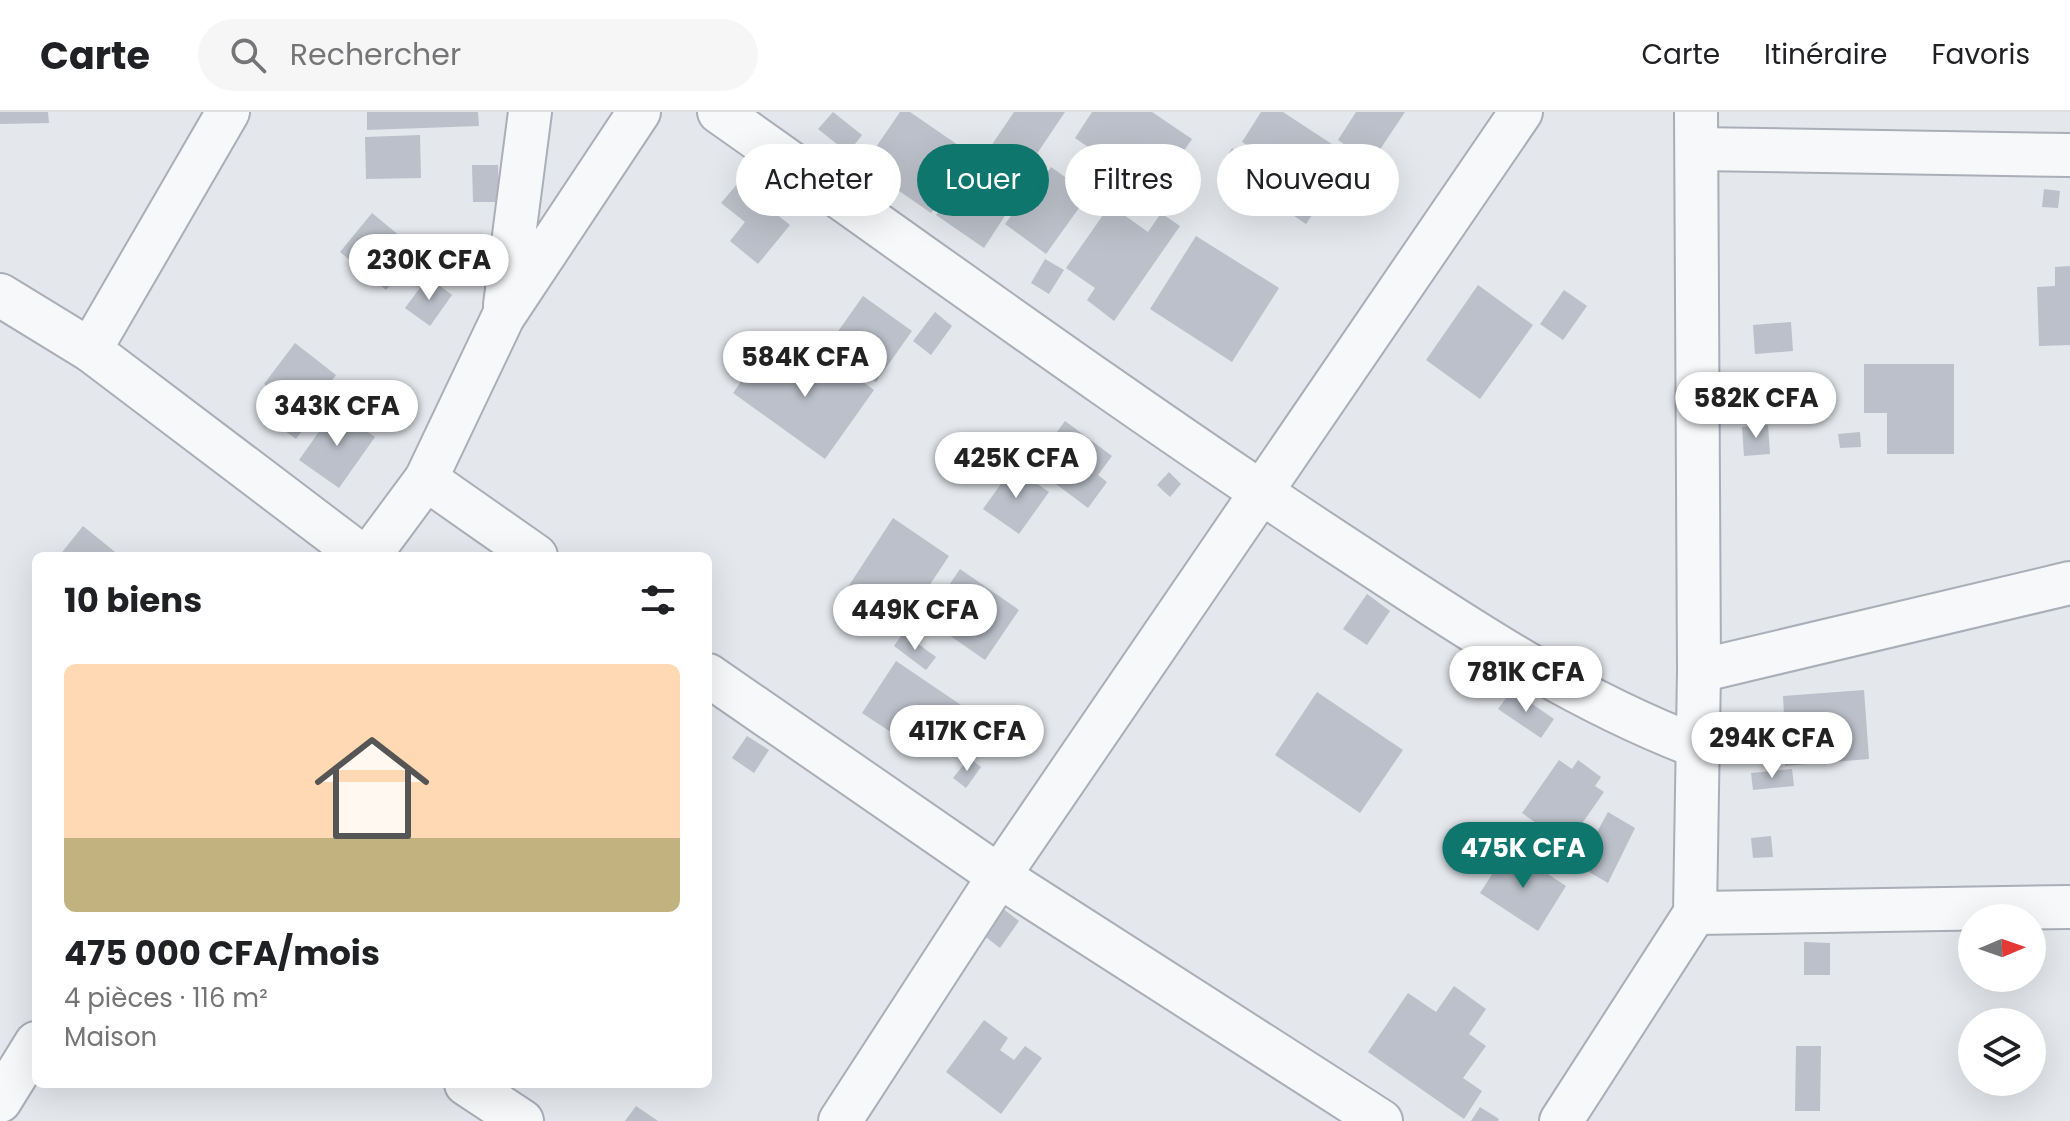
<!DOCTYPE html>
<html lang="fr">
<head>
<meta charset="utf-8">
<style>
	body { margin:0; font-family:Poppins,sans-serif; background:#f6f6f6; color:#202124; height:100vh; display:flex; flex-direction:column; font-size:30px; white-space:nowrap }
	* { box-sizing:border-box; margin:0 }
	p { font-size:26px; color:#757577 }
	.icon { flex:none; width:44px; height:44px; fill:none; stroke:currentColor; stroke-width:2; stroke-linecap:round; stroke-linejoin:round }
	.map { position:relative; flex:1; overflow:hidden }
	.details { position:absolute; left:32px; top:440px; width:680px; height:536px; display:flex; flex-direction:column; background:#fff; border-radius:12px; box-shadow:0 8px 32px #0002 }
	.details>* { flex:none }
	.banner { position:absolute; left:736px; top:32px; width:760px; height:72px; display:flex; gap:16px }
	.needle { width:52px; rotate:88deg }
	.buttons { position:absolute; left:1958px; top:792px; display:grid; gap:16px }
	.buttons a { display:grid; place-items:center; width:88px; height:88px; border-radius:50%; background:#fff; box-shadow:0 8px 32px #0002; font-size:40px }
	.price { position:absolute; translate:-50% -68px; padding:0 18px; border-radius:28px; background:#fff; color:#222; font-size:26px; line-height:52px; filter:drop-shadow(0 2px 4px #0008) }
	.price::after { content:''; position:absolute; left:50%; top:48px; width:24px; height:18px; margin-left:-12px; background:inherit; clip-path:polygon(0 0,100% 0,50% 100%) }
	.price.current { background:#0f766e; color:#fff }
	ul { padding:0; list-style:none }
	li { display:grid; align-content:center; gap:16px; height:424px; padding:0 32px }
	li span { display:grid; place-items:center; height:248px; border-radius:12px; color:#555 }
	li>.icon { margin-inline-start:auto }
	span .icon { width:144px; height:144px; fill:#fffc; stroke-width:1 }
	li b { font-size:34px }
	h2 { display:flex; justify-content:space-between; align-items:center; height:96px; padding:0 32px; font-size:34px }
	.tag { padding:0 28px; border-radius:36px; background:#fff; box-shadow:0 8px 32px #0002; font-size:28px; line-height:72px }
	.tag.current { background:#0f766e; color:#fff }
	header { display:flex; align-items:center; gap:48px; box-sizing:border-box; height:112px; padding:0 40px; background:#fff; border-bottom:2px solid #e0e0e0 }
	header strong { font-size:38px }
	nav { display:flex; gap:44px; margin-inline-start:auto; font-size:28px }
	.search { width:560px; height:72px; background:#f6f6f6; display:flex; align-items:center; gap:20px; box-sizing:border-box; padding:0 28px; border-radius:44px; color:#757577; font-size:30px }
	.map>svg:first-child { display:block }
</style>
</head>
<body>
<header>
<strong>Carte</strong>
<div class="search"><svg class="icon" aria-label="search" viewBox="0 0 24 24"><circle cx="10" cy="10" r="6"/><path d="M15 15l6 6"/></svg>Rechercher</div>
<nav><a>Carte</a><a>Itinéraire</a><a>Favoris</a></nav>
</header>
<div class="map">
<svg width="2070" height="1009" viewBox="0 0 2070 1009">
	<rect width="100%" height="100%" fill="#e4e7ec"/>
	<g fill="#bbc0ca">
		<path d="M0,0h48l1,11 -49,1z"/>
		<path d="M367,0h111l1,14 -112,4z"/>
		<path d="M833,0l29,23 -14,18 -30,-24z"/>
		<path d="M900,0h10l61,42 -40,59 -68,-47z"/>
		<path d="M1014,0h51l-41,61 -35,-24z"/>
		<path d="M1092,0h60l40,27 -37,54 -80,-55z"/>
		<path d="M1261,0h22l58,38 -26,41 -73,-49z"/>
		<path d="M1356,0h49l-34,51 -33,-23z"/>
		<path d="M420,23l1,43 -55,1 -1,-42z"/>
		<path d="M1232,36l86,58 -12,18 -85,-58z"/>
		<path d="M472,53h26l1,37h-26z"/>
		<path d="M1051,55l38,27 -43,60 -41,-30 24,-33 3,2z"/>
		<path d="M960,67l48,32 -24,37 -48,-33z"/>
		<path d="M738,71l52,42 -32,39 -28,-23 15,-19 -24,-19z"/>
		<path d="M2044,77l16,2 -2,17 -16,-1z"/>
		<path d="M1110,93l38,27 13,-19 19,13 -66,95 -27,-21 8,-12 -29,-20z"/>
		<path d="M372,101l46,38 -32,39 -46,-38z"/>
		<path d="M1196,124l83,52 -47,74 -82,-53z"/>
		<path d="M1045,147l19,11 -15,24 -18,-11z"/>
		<path d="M2070,154v79l-31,1 -2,-59 18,-1v-19z"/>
		<path d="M428,165l24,18 -22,31 -25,-18z"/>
		<path d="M1478,173l55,40 -53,74 -54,-39z"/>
		<path d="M1564,178l23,16 -24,34 -23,-16z"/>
		<path d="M863,184l49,35 -36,51 -49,-35z"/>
		<path d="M935,200l17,14 -21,29 -18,-14z"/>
		<path d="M1791,210l2,29 -38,3 -2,-29z"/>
		<path d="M295,231l41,32 -16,21 5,5 -29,38 -34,-25 15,-20 -13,-10z"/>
		<path d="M765,236l41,30 18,-25 50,37 -49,69 -92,-66z"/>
		<path d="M1864,252h90v90h-67v-41h-23z"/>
		<path d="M335,297l40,28 -36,51 -40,-28z"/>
		<path d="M1065,309l47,35 -14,19 9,7 -19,26 -56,-42z"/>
		<path d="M1768,313l2,29 -26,2 -2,-29z"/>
		<path d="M1860,320l1,15 -21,1 -2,-14z"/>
		<path d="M1013,355l36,25 -30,42 -36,-25z"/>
		<path d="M1169,360l12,12 -11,13 -13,-12z"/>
		<path d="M893,406l56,38 -46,69 -55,-38z"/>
		<path d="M83,414l37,30h-61z"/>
		<path d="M960,457l59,41 -34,50 -59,-41z"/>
		<path d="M1367,482l23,17 -23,34 -24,-16z"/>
		<path d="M903,521l33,24 -10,13 -32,-24z"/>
		<path d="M896,549l65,44 -34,51 -65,-43z"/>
		<path d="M1512,578l42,29 -13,19 -43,-29z"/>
		<path d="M1864,578l5,69 -84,7v-11l-19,1 -3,-40 21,-1 -1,-19z"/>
		<path d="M1317,580l86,58 -43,63 -85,-58z"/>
		<path d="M747,624l22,14 -15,23 -22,-15z"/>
		<path d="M969,646l12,9 -15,21 -13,-10z"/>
		<path d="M1559,648l13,9 6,-9 23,17 -6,9 9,6 -37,53 -45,-32z"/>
		<path d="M1792,657l2,17 -41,4 -2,-17z"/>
		<path d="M1608,700l27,16 -27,55 -38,-22 13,-23 8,5z"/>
		<path d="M1771,724l2,21 -20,1 -2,-20z"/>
		<path d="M1509,736l57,38 -28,45 -58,-38z"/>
		<path d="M997,792l22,17 -19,27 -22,-17z"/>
		<path d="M1804,830l26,1v32h-26z"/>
		<path d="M1454,874l32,23 -17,25 17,12 -23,32 19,13 -18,28 -96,-67 40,-59 28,19z"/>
		<path d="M984,908l24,18 -8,12 14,10 11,-14 17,12 -41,56 -55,-42z"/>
		<path d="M1796,934h25l-1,65h-25z"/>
		<path d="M636,994l22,15h-33z"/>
		<path d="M1480,995l19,12 -1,2h-27z"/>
	</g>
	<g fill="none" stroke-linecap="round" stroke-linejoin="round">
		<defs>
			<g id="minor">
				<path d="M719,0c203,143 404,290 611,426 121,79 232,157 368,209"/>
				<path d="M1697,37l373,6"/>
				<path d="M0,183l90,55 272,206"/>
				<path d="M505,193l25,-193"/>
				<path d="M90,238l138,-238"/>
				<path d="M426,367l110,77"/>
				<path d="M369,444l57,-77 77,-162 136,-205"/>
				<path d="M1699,559l371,-88"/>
				<path d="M708,563l291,201 382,245"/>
				<path d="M1695,801l375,-6"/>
				<path d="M466,972l56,37"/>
				<path d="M0,989l36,-58"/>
				<path d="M840,1009l159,-245 522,-764"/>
				<path d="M1561,1009l134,-208 4,-242 -3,-559"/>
			</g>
		</defs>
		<use href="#minor" stroke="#a9aeb7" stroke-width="46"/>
		<use href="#minor" stroke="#f7f8fa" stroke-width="42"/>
	</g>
</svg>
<div class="buttons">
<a><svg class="needle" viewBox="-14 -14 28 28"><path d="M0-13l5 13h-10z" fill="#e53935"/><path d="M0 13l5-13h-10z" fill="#757577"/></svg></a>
<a><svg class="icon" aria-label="layers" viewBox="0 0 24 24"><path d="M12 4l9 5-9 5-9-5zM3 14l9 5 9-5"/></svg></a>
</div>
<b class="price" style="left:429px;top:190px">230K CFA</b>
<b class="price" style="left:805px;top:287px">584K CFA</b>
<b class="price" style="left:1756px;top:328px">582K CFA</b>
<b class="price" style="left:337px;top:336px">343K CFA</b>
<b class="price" style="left:1016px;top:388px">425K CFA</b>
<b class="price" style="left:915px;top:540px">449K CFA</b>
<b class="price" style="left:1526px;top:602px">781K CFA</b>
<b class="price" style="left:967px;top:661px">417K CFA</b>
<b class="price" style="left:1772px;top:668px">294K CFA</b>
<b class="price current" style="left:1523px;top:778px">475K CFA</b>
<div class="banner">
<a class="tag">Acheter</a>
<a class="tag current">Louer</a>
<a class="tag">Filtres</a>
<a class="tag">Nouveau</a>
</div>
<section class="details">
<h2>10 biens<svg class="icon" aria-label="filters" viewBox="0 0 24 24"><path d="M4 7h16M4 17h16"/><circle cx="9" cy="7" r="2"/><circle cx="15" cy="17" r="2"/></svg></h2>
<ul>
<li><span style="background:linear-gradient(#ffd9b3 70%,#c2b280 0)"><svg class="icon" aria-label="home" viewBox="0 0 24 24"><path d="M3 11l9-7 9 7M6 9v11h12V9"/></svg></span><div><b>475 000 CFA/mois</b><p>4 pièces · 116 m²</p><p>Maison</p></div></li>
</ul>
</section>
</div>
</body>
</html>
